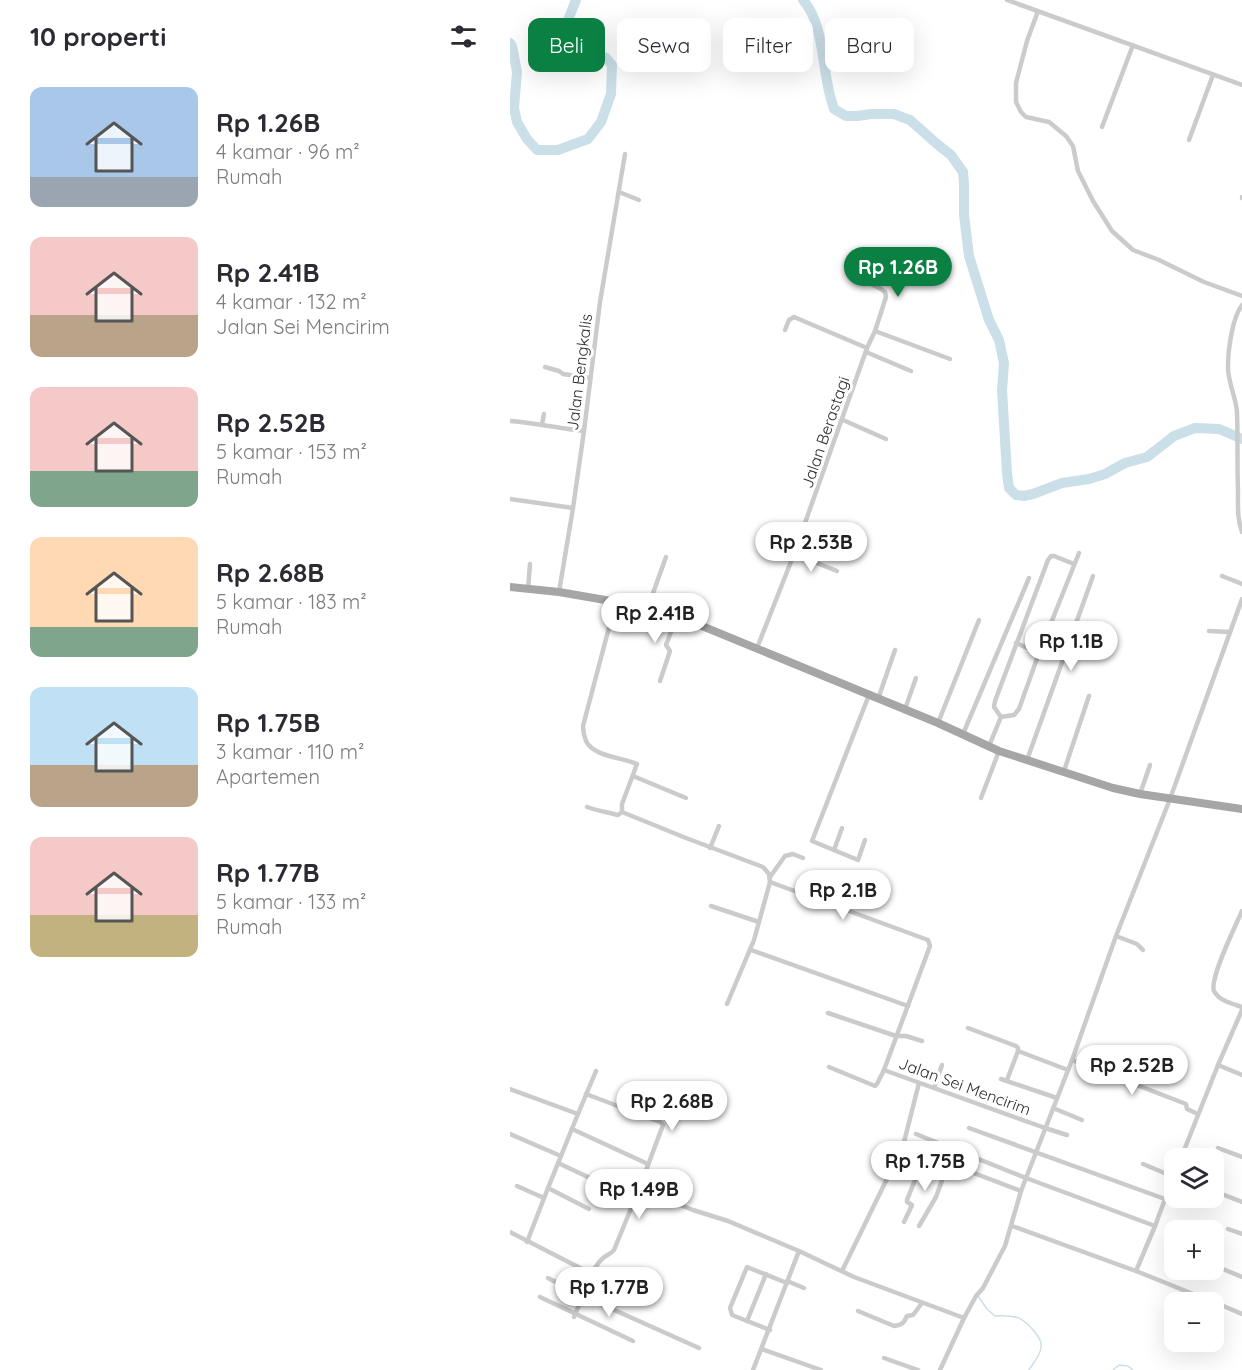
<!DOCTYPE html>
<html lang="id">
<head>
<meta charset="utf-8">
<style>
	body { margin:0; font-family:Quicksand,sans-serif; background:#f2f2f3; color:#2b2b33; height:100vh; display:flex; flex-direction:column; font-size:22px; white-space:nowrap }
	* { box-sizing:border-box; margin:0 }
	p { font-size:20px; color:#7c7c81 }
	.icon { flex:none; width:33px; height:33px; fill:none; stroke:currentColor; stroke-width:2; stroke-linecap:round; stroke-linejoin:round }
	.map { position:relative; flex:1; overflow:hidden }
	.side { display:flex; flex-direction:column; background:#fff; width:510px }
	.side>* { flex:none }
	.guide { position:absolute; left:18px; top:18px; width:570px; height:54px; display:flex; gap:12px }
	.tools { position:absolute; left:654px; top:1148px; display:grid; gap:12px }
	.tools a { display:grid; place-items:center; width:60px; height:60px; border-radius:12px; background:#fff; box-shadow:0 6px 24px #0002; font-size:30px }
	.price { position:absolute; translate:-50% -51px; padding:0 14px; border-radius:21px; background:#fff; color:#222; font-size:20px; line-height:39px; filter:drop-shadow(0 2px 3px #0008) }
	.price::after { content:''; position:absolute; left:50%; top:36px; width:18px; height:14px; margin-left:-9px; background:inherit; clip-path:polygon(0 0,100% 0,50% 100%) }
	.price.on { background:#0b8043; color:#fff }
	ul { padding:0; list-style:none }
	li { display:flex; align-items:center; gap:18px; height:150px; padding:0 30px }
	li span { display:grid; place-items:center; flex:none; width:168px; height:120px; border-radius:12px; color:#555 }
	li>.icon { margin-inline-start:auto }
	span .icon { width:72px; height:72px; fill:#fffc; stroke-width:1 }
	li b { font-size:26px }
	h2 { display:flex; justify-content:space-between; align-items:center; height:72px; padding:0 30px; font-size:26px }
	.tag { padding:0 21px; border-radius:12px; background:#fff; box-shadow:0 6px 24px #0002; font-size:21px; line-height:54px }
	.tag.on { background:#0b8043; color:#fff }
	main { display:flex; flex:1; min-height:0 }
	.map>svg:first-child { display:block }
</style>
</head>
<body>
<main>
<section class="side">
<h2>10 properti<svg class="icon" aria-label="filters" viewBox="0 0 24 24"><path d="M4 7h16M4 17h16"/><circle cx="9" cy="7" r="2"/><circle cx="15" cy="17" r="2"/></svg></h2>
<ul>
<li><span style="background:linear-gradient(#a9c7e8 75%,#9aa5b1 0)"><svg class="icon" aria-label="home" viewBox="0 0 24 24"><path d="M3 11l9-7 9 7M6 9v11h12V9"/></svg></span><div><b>Rp 1.26B</b><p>4 kamar · 96 m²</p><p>Rumah</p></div></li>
<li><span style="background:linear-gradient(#f6c9c9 65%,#b9a48a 0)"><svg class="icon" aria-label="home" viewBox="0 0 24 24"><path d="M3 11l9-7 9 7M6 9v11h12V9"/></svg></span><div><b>Rp 2.41B</b><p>4 kamar · 132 m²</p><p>Jalan Sei Mencirim</p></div></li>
<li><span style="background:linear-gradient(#f6c9c9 70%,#7fa58c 0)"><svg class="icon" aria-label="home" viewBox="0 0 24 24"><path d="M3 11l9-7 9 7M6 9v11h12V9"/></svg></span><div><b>Rp 2.52B</b><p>5 kamar · 153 m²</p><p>Rumah</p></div></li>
<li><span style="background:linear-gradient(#ffd9b3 75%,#7fa58c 0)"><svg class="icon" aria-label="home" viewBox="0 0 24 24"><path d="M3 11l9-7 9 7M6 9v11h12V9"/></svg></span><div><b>Rp 2.68B</b><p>5 kamar · 183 m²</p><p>Rumah</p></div></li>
<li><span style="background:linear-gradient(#bfe0f5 65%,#b9a48a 0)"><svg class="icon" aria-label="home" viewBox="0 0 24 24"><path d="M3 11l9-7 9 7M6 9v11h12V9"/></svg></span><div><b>Rp 1.75B</b><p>3 kamar · 110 m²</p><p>Apartemen</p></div></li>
<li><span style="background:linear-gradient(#f6c9c9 65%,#c2b280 0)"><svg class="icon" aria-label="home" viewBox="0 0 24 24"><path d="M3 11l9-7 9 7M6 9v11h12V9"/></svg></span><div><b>Rp 1.77B</b><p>5 kamar · 133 m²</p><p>Rumah</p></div></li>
</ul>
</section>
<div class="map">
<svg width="732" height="1370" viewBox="0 0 732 1370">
	<rect width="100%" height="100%" fill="#fff"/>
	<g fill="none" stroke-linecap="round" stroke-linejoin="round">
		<g stroke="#cbdfe8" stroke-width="1.5">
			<path d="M468,1296l9,13 8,7c22,-1 29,1 42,19 3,4 5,8 4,13 -1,8 -8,15 -12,22"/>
			<path d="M603,1370l6,-5 9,1 5,4"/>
		</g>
		<g stroke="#cbdfe8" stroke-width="10">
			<path d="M293,0c19,21 19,59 25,86 1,8 4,16 6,23l12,7h11l14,-2h23l16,6 27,24 14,11 12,17 1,12v31l5,41 20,64 10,20 5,23 -2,27 5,83 2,15 7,7 8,1 9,-2 29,-11 27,-4 16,-5 20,-11 22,-6 27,-21 21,-8 24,1 23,10"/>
			<path d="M0,43l2,3 5,26 -3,36 3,14 10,17 10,11h21l30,-11 13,-17 10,-28 1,-29 -6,-7 -8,-4 -18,-5 -12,-14v-15l8,-20"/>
		</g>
		<g stroke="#cbcbcb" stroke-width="4.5">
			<path d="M497,0l235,85"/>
			<path d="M528,11l-11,30 -11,42v19l5,10 5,5 23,5 17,14 7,10 5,25 15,30 19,30 21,19 26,10 45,22 38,14"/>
			<path d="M592,127l31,-82"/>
			<path d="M679,140l24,-65"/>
			<path d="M109,192l20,8"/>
			<path d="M732,198v-1"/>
			<path d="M732,305c-10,13 -14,46 -14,62 0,16 8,30 9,45 1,26 0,53 1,79 0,14 -1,28 4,41"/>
			<path d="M275,330l4,-10 5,-3 73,31"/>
			<path d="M365,331l75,28"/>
			<path d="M356,352l45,19"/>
			<path d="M35,367l14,4 4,3 27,4"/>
			<path d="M333,420l43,19"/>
			<path d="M0,421c25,2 49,7 74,10"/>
			<path d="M32,424l2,-10"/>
			<path d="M0,499l63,9"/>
			<path d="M284,554l43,17"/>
			<path d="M712,576l20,8"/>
			<path d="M18,590l2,-26"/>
			<path d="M49,592l14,-84 11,-77 16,-129 25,-148"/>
			<path d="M106,601l-33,125c0,5 1,10 3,15 8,16 36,16 51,23l-15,40v8"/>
			<path d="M138,607l18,-50"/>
			<path d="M699,631l21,1"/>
			<path d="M506,643l23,10"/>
			<path d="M247,648l37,-94 73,-206 8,-17 11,-34 -1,-5 -4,-3 -31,-16"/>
			<path d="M150,681l10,-30 -4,-6 11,-29"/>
			<path d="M368,699l17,-49"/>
			<path d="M395,709l11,-31"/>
			<path d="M491,717l-7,-10 1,-6 53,-141 3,-4h3l20,8"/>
			<path d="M428,723l41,-103"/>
			<path d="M453,734l66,-156"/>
			<path d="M479,746l12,-29 13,-2 5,-6 20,-56 40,-100"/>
			<path d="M517,760l66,-184"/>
			<path d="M554,771l25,-75"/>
			<path d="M123,776l53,22"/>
			<path d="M630,794l10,-29"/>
			<path d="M471,798l18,-47"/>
			<path d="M77,807c11,4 20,5 31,8l4,-3"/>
			<path d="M112,812l64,26 77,29 6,7 1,8 -16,58 -27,64"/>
			<path d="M355,840l-7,20 -46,-19 57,-146"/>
			<path d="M200,848l9,-22"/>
			<path d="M324,850l8,-22"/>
			<path d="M260,877l15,-21 8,-2 10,4"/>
			<path d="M260,882l158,58 2,6 -46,124 -7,14 -2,2 -46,-19"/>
			<path d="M201,906l48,16"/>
			<path d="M732,911c-6,14 -33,68 -28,80 5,10 19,13 28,16"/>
			<path d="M606,936l21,8 6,6"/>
			<path d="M241,950l157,56"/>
			<path d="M318,1013l68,23h10l16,5"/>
			<path d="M458,1028l48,18 2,2v3l50,19"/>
			<path d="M562,1060l114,44 1,5 11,5"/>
			<path d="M708,1065l24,10"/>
			<path d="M374,1070l161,58"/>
			<path d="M491,1079l56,19"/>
			<path d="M497,1080l11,-29"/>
			<path d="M424,1088l8,-23"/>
			<path d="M0,1089l68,25 18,-43"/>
			<path d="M76,1094l74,28 3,3 -24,64 54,21 35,11 71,30 55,26 110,41"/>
			<path d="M543,1108l29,12"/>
			<path d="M459,1128l196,71"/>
			<path d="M535,1128l22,7"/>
			<path d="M62,1129l76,35"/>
			<path d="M0,1134l51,22"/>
			<path d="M406,1134l110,44 129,48"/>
			<path d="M393,1146l118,45"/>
			<path d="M708,1148l24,9"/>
			<path d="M671,1158l37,-93 24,-55"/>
			<path d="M48,1163l77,36"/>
			<path d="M633,1164l31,13"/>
			<path d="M7,1186l27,12"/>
			<path d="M38,1188l41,21"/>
			<path d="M704,1191l28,11"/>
			<path d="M394,1222l8,-17 -5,-3v-2l18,-45"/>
			<path d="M409,1226l17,-29 12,-33"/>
			<path d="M502,1226l124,45 77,31"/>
			<path d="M718,1229l14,5"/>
			<path d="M0,1232l76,39 3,4v6l-15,36"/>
			<path d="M17,1242l21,-54 30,-74"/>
			<path d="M708,1267l24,10"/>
			<path d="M332,1271l61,-125 16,-63"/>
			<path d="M626,1271l19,-45 19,-51"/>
			<path d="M79,1275c6,-4 7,-11 13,-16 4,-4 9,-5 12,-9l25,-61"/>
			<path d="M38,1278l35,18 116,52"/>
			<path d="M277,1281l17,7"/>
			<path d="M30,1297l93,44"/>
			<path d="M704,1302l28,12"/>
			<path d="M348,1311l36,15c8,-1 10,-3 13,-10l6,-1 9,-12"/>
			<path d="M237,1321l19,-47"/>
			<path d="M260,1330l-38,-15 -2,-7 17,-41 40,16"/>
			<path d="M681,1347l2,-6"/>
			<path d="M252,1349l59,21"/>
			<path d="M374,1358l34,12"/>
			<path d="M243,1370l46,-119"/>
			<path d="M430,1370l24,-52 12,-22 7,-8 22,-42 16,-55 51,-131 44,-124 54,-137 72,-200"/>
		</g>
		<path stroke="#a6a6a6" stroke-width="8" d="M0,587l49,5 104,18 275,113 61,28 114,37 27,6 102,15"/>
	</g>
	<g text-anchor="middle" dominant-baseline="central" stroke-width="6" stroke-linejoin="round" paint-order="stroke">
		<g font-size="16" fill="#2e2e2e" stroke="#fff">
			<text transform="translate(69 372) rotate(-83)">Jalan Bengkalis</text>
			<text transform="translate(315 432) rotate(-71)">Jalan Berastagi</text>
			<text transform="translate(455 1086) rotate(20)">Jalan Sei Mencirim</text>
		</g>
	</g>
</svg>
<div class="tools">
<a><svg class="icon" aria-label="layers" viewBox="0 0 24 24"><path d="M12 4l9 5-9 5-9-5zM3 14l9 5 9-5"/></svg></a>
<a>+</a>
<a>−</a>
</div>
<b class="price on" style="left:388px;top:298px">Rp 1.26B</b>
<b class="price" style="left:301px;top:573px">Rp 2.53B</b>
<b class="price" style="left:145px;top:644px">Rp 2.41B</b>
<b class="price" style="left:561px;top:672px">Rp 1.1B</b>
<b class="price" style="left:333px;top:921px">Rp 2.1B</b>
<b class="price" style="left:622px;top:1096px">Rp 2.52B</b>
<b class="price" style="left:162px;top:1132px">Rp 2.68B</b>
<b class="price" style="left:415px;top:1192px">Rp 1.75B</b>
<b class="price" style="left:129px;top:1220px">Rp 1.49B</b>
<b class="price" style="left:99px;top:1318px">Rp 1.77B</b>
<div class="guide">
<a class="tag on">Beli</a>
<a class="tag">Sewa</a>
<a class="tag">Filter</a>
<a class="tag">Baru</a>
</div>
</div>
</main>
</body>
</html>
